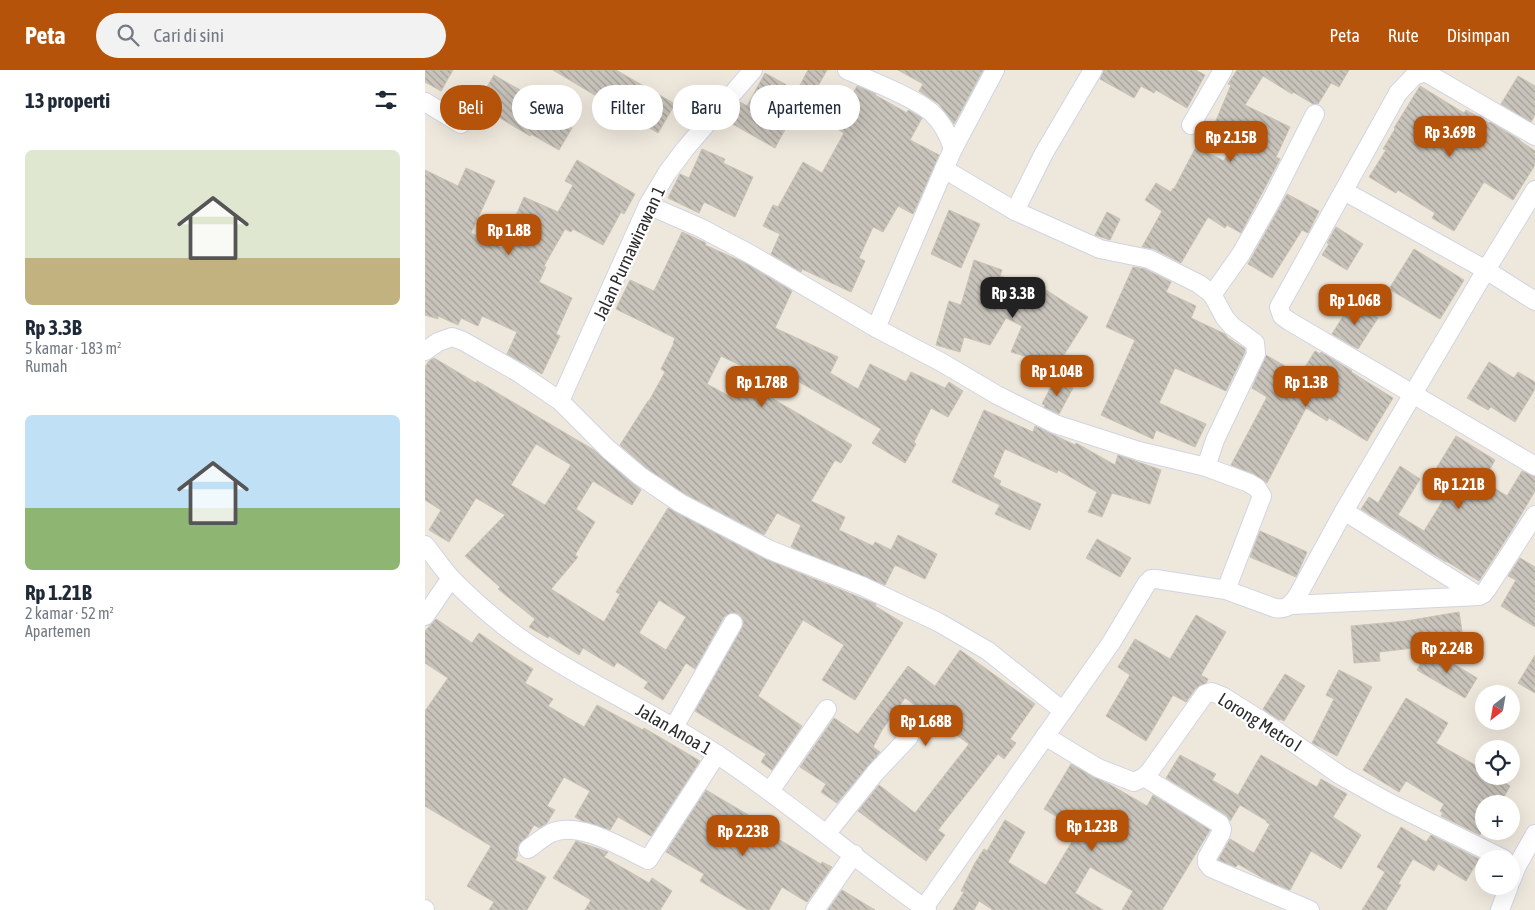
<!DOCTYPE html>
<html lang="id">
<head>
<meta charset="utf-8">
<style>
	body { margin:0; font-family:"Asap Condensed",sans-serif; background:#f2f2f3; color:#1f2937; height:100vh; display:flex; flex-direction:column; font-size:19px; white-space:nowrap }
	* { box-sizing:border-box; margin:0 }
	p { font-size:16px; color:#747a83 }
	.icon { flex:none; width:28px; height:28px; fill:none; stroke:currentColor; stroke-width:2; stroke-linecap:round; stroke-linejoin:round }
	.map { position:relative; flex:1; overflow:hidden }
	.sheet { display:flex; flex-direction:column; background:#fff; width:425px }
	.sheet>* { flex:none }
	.top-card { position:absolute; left:15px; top:15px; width:475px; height:45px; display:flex; gap:10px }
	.needle { width:32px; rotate:211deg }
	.tools { position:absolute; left:1050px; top:615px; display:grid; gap:10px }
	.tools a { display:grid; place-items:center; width:45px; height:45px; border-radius:50%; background:#fff; box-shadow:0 5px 20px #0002; font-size:25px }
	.price { position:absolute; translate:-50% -42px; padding:0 11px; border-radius:10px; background:#b45309; color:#fff; font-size:16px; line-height:32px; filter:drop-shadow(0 1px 2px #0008) }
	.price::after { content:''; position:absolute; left:50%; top:30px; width:15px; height:11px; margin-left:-8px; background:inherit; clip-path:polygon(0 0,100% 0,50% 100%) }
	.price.selected { background:#222; color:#fff }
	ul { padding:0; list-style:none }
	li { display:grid; align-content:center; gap:10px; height:265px; padding:0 25px }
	li span { display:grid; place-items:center; height:155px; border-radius:8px; color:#555 }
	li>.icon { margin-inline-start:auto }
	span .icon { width:90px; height:90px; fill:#fffc; stroke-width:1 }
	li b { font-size:21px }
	h2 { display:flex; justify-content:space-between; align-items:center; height:60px; padding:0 25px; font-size:21px }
	.tag { padding:0 18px; border-radius:22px; background:#fff; box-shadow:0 5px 20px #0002; font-size:18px; line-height:45px }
	.tag.selected { background:#b45309; color:#fff }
	header { display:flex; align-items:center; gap:30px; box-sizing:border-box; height:70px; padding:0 25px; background:#b45309; color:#fff }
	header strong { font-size:24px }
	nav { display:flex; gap:28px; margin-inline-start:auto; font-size:18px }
	.search { width:350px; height:45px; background:#f2f2f3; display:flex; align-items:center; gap:12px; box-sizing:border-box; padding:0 18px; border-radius:28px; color:#747a83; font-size:19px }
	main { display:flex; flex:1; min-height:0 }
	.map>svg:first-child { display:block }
</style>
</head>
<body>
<header>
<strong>Peta</strong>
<div class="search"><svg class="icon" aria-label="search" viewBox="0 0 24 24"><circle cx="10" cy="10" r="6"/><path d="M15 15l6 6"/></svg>Cari di sini</div>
<nav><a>Peta</a><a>Rute</a><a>Disimpan</a></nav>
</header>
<main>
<section class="sheet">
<h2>13 properti<svg class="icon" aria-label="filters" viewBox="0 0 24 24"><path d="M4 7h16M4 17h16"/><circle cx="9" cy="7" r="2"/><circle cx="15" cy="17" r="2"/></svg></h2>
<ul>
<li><span style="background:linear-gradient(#dfe7d0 70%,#c2b280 0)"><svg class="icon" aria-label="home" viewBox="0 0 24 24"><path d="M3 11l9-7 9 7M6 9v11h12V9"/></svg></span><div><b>Rp 3.3B</b><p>5 kamar · 183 m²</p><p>Rumah</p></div></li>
<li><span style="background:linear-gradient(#bfe0f5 60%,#8fb573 0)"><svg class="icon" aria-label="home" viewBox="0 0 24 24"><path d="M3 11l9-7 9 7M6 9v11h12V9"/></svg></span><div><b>Rp 1.21B</b><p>2 kamar · 52 m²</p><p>Apartemen</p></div></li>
</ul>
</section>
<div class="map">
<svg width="1110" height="840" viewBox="0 0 1110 840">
	<defs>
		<pattern id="building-back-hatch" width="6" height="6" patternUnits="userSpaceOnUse" patternTransform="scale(1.25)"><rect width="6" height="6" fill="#c9c4bb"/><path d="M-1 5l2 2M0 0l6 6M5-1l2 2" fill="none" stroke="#a39f98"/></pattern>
	</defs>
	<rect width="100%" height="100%" fill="#eee7dc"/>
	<g fill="url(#building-back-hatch)" stroke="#c9c3b5" fill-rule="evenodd">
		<path d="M0,0h28l-12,21 -16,-9z"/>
		<path d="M128,0h63l59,34 -17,29z"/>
		<path d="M383,0h19l-9,16 30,17 9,-17 19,8 -1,1 32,18 1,-3 9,5 5,3 -12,22 29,15 -26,59 -15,-8 -15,26 -10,-5 -14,31 6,3 -14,31 -49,-23 -1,3 -30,-18 9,-20 -17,-8 10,-21 5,2 25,-45 19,11 22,-40 -36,-22 -10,18 -10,-5 -13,24 -46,-26 11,-20 7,4 18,-33 25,14 2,-2 6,4z"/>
		<path d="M473,0h85l-29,54 -15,-20 -20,-13 4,-7z"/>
		<path d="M679,0h92l9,5 -18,33 -31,-18 -2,3 -13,-7 -7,12 -34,-19z"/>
		<path d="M812,0h112l-10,17 -8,-4 -13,21h-5l-20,-12 -1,2 -29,-18 -18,29 45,22 -14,30 4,2 -39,74 -14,-8 -2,3 -17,-11 -27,46 -27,-14 -12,-2 20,-36 -17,-11 11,-17 15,9 2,-4 1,1 22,-42 28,14 14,-29 -23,-9 16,-38 -3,-1z"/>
		<path d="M69,5l38,22 -4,6 44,25 -13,22 -28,-16 -1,2 -53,-32z"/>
		<path d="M1093,6l17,10v29l-4,7 -30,-18z"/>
		<path d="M995,16l44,27 2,-3 23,13 1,-1 30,18v1l15,10v14l-22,35 -29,-18 -30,49 -22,-13 3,-5 -37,-23 -2,3 -27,-16 17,-27 -3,-1 12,-20 -1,-1z"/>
		<path d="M277,79l23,10 -2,4 30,14 -18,40 -31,-15 -5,11 -31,-15 12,-24 9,4z"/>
		<path d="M152,90l58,34 -11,20 -3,-2 -18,33 -30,-16 -2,3 -6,-3 -21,37 2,1 -7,15 33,16 -16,36 4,2 -18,38 -35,-20 10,-22 -35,-16 -4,10 -17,-8 -3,7 -20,-9v3l-13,-4v-145l33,16 8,-18 29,13 -24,52 31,15 22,-51 34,15 15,-27 -8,-4z"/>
		<path d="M862,124l32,17 -11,22 -6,-3 -30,48 -24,-14z"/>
		<path d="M524,140l31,14 -19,44 -30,-14z"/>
		<path d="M682,142l13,7 -10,21 -15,-5z"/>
		<path d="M911,157l27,17 -16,26 -25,-15 7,-11 -2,-1z"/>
		<path d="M257,162l24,11 -1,2 40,18 47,28 -17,37 63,29 -8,16 28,16 12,-25 36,18 5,-10 34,16 4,-6 14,9 -15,26 -17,-9 -17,34 2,2 -11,19 -33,-20 9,-14 -99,-57 -14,24 84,49 -11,18 -6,-3 -24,41 34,16 -6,13 34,16 2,-4 16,8 7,-15 39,19 -12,25 -30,-14 -10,20 -94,-38 10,-22 -24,-12 -13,22 -79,-41 -39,-26 -26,-23 28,-44h1l16,-29 -4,-3 13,-26h-1l2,-5 -59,-29 14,-29 24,11zM296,286l27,13 -14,30 -27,-15z"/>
		<path d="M989,179l50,31 -24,39 -51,-30z"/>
		<path d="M549,190l28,10 -2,6 46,14 42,27 -28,44 2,1 -13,22 -25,-15 7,-11 -20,-6 11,-26 -16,-8 -16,27 -26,-8 -4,15 -24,-7 13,-44 12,4z"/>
		<path d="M708,197l12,2 26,13 -5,10 30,14 -5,12 34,16 2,2v1l18,12v3l-19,39 -51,-23 -16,35 47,21 -11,23 -39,-17 -3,9 -52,-24 34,-75 -29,-13z"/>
		<path d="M927,232l26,16 -20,31 -26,-15z"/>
		<path d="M890,281l5,3 1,-2 26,16 5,3 -1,1 42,26 -26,43 -38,-23 -2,3 -21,-13 -39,75 -13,-9 -23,-9 36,-68 -15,-9 14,-33 34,20z"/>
		<path d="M9,288l42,25 1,-2 117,69 47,40 -9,15 -39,-24 -17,28 19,13 -20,33 3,2 -27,32 53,33 16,-28 -4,-2 52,-84 97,51 111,45 -1,2 28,17 -48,77 -33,-20 22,-35 -41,-25 -45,76 44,30 -30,44 -11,-8 5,-8 -71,-43 47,-83 2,-6 -5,-8 -7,-2 -8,5 -29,52 -9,-6 -23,37 -19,-12 4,-6 -31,-20 -3,5 -31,-19 -4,7 -30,-19 -1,2 -19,-11 6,-8 -37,-30 2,-2 -35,-31 40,-41 -29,-17 -27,44 -20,-12 12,-20 -16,-10v-133l4,-6zM111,374l35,21 -26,40 -34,-20zM234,530l27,17 -20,33 -27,-17z"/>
		<path d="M1064,292l25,16 4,-6 17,10v7l-20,33 -24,-15 -3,3 -21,-12z"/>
		<path d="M630,309l18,9 -14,26 -15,-7 1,-2 -3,-1z"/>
		<path d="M559,340l49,22 2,-6 40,19 1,-2 39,22 3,-10 43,15 -11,34 -38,-11 -10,24 -14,-5 9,-20 -39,-22 -1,3 -52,-24 -12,28 8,4 -2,4 42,19 -11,26 -35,-16 5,-9 -48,-23z"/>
		<path d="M1031,366l39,24 -12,21 24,15 15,-25 13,6v14l-23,39 -33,51 -33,-20v1l-85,-53 8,-12 9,6 22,-37 20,13 -22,36 26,16 26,-42 -19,-12z"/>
		<path d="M835,461l47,21 -11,25 -46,-20z"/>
		<path d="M672,469l34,19 -11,19 -34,-19z"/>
		<path d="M1095,488l15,9v60l-34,-21 15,-26 -8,-4z"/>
		<path d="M1034,542l5,32 -35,5 2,-3 -52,6 1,9 -26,2 -3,-37 55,-5z"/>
		<path d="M771,545l30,17 -25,43 7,4 -2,4 -10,5 -10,14 -13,-7 -27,46 -40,-25 24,-41 -12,-8 17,-28 35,20z"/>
		<path d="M11,549l36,24 7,-10 35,24 19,12 -8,14 28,16 -5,7 36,21 13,-22 46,25 1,-2 56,33 -49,75 -33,-19 -8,13 -28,-9 -7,-4 15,-26 -26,-14 -17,29 8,4 -8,13 -8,5 -5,-3 -7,12 -8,7 -2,11h1l-3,5 31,17 -19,33h-38l5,-8 -27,-16 24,-40 -66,-40v-95l23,-33 -23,-15v-32z"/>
		<path d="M1004,579l48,29 -12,20 -48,-28z"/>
		<path d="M535,580l75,54 -25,35 6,4 -12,16 -6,-5 -60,76 7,5 -19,26 -68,-50 21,-26 36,28 54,-69 -64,-46 -23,32 -9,17 7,5 -43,51 -16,-11 5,-8 -26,-17 34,-49 24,16 50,-68 27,20z"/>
		<path d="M1110,585v38l-17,-10z"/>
		<path d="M914,600l33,17 -35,69 -25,-13 22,-44 -8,-4z"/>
		<path d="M860,604l20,12 -21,35 -4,-2 -1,1 -16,-11z"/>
		<path d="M981,628l42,25 -12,20 48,27v6h10l16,10 -10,18h-16v24l-4,7 -39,-19 2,-3 -3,-2 4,-7 -38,-23 -7,11 -36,-22z"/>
		<path d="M755,685l36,19 -4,6 26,15 23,-40 56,32 4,-8 26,15 -14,23 28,18 -20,34 -30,-18 -21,39 -22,-9 -30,-17 -2,3 -18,-7 12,-21 24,14 16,-29 -4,-2 1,-1 -27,-16 -10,16 -4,-6 -60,-37z"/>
		<path d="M646,694l22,13 16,7 38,22 6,-11 57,35 -48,80h-40l11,-19 -43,-24 -15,26 28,17h-110l-14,-9 -5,9h-21l11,-18 -3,-1 14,-28 9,-14 3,2 18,-31 20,12 -17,30 38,23 33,-55 -35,-21z"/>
		<path d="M281,720l56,33 -3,5 62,36 1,-2 10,5 -25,35 -25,-15 -13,23h-21l-48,-29 4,-7 -38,-22z"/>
		<path d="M976,757l25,15 5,-7 48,24 -13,22 -28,-17 -4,7 -21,-12 -15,25 3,1 -15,25h-24l23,-38 -8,-5z"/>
		<path d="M151,771l32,11 -4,5 45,26 3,-5 20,13 -12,19h-75l6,-10 -38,-22z"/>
		<path d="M417,820l33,20h-47z"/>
	</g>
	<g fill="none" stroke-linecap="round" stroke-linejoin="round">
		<defs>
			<g id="minor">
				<path d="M422,0c24,11 64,26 84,42 10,9 18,24 22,37"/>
				<path d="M570,0l-42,79 -9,20 71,42"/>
				<path d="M668,0l-49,83 -29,58 85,38 49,10 50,25 13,10 13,24 7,8 23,17 1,11 -41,86 -9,27"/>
				<path d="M0,32l36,22"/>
				<path d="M766,55l32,-55"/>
				<path d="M1110,66l-110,-64 -11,4 -16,17 -119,214 3,9 7,5 246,145"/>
				<path d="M919,121l142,79 49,31"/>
				<path d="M223,135l53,23 49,26 126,74 65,34 56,33 58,29 84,27 67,16 43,16 8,5 5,8 -36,94 -70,-11h-5l-4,4 -36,60 -187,265"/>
				<path d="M787,225l29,-41 30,-53 44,-87"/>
				<path d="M451,258l68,-159"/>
				<path d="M0,281l13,-9 14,-5 11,4 56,32 41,28 49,49 31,26 40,27 90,47 92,36 76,36 50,29 75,60"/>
				<path d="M135,331l88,-196 19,-32 18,-24 68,-79"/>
				<path d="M919,441l142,-241 49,-80"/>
				<path d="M0,475c9,11 17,23 26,33 22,23 57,53 84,70 59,39 124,67 183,107 72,48 138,105 209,155"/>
				<path d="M801,520l49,18c12,2 17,-4 23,-13l46,-84 135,85 4,-2 4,-5 48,-74"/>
				<path d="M866,535l188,-9"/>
				<path d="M0,546l26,-38"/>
				<path d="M249,657l59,-104"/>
				<path d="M620,666l53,32 36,14 10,-5 6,-6 55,-77 7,-2 10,4 40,25 78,54 48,27 116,57"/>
				<path d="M719,707l76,47 2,5 -1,4 -14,25v5l4,5 99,42"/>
				<path d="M345,721l57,-82"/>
				<path d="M402,763l48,-60 34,-36"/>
				<path d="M103,779c7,-5 15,-12 23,-16 28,-13 71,15 97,27l69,-106"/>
				<path d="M1086,811l6,-15 18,-32"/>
				<path d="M0,839v1"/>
				<path d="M390,840l39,-56"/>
				<path d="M1075,840l9,-24"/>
			</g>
		</defs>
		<use href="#minor" stroke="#d1d4e5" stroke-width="20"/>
		<use href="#minor" stroke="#fff" stroke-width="18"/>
	</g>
	<g text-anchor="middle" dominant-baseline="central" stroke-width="4.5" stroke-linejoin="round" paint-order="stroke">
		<g font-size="18" fill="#2b2b2b" stroke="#fff">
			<text transform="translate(204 183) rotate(-65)">Jalan Purnawirawan 1</text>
			<text transform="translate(835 652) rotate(32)">Lorong Metro I</text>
			<text transform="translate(249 659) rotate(30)">Jalan Anoa 1</text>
		</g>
	</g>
</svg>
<div class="tools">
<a><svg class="needle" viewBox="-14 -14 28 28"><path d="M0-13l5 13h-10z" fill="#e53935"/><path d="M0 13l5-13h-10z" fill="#747a83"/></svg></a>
<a><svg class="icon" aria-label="locate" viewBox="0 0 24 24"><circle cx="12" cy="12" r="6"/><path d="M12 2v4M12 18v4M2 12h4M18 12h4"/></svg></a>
<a>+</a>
<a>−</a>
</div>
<b class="price" style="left:1025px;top:88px">Rp 3.69B</b>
<b class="price" style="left:806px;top:93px">Rp 2.15B</b>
<b class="price" style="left:84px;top:186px">Rp 1.8B</b>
<b class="price selected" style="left:588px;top:249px">Rp 3.3B</b>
<b class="price" style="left:930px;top:256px">Rp 1.06B</b>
<b class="price" style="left:632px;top:327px">Rp 1.04B</b>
<b class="price" style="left:337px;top:338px">Rp 1.78B</b>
<b class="price" style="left:881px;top:338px">Rp 1.3B</b>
<b class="price" style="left:1034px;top:440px">Rp 1.21B</b>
<b class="price" style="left:1022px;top:604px">Rp 2.24B</b>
<b class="price" style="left:501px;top:677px">Rp 1.68B</b>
<b class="price" style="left:667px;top:782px">Rp 1.23B</b>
<b class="price" style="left:318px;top:787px">Rp 2.23B</b>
<div class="top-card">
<a class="tag selected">Beli</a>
<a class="tag">Sewa</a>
<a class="tag">Filter</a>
<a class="tag">Baru</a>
<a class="tag">Apartemen</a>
</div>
</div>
</main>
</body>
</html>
